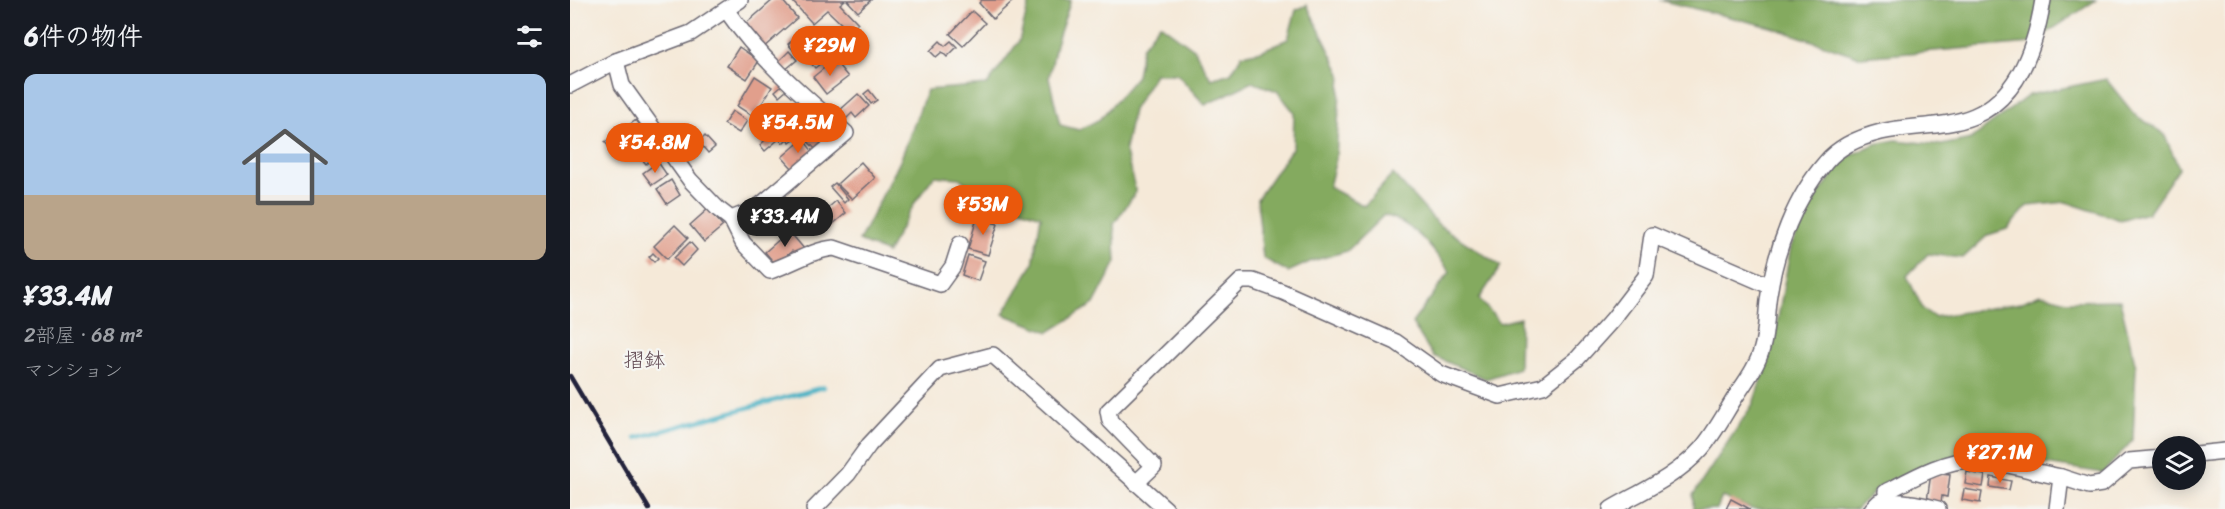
<!DOCTYPE html>
<html lang="ja">
<head>
<meta charset="utf-8">
<style>
	body { margin:0; font-family:Sriracha,"Klee One",sans-serif; background:#242831; color:#f1f3f6; height:100vh; display:flex; flex-direction:column; font-size:22px; white-space:nowrap }
	* { box-sizing:border-box; margin:0 }
	p { font-size:20px; color:#9ea1a6 }
	.icon { flex:none; width:33px; height:33px; fill:none; stroke:currentColor; stroke-width:2; stroke-linecap:round; stroke-linejoin:round }
	.map { position:relative; flex:1; overflow:hidden }
	.details { display:flex; flex-direction:column; background:#171b24; width:570px }
	.details>* { flex:none }
	.controls { position:absolute; left:1582px; top:436px; display:grid; gap:12px }
	.controls a { display:grid; place-items:center; width:54px; height:54px; border-radius:50%; background:#171b24; box-shadow:0 3px 15px #0003; font-size:30px }
	.price { position:absolute; translate:-50% -51px; padding:0 14px; border-radius:21px; background:#ea580c; color:#fff; font-size:20px; line-height:39px; filter:drop-shadow(0 2px 3px #0008) }
	.price::after { content:''; position:absolute; left:50%; top:36px; width:18px; height:14px; margin-left:-9px; background:inherit; clip-path:polygon(0 0,100% 0,50% 100%) }
	.price.selected { background:#222; color:#fff }
	ul { padding:0; list-style:none }
	li { display:grid; align-content:center; gap:12px; height:318px; padding:0 24px }
	li span { display:grid; place-items:center; height:186px; border-radius:12px; color:#555 }
	li>.icon { margin-inline-start:auto }
	span .icon { width:108px; height:108px; fill:#fffc; stroke-width:1 }
	li b { font-size:26px }
	h2 { display:flex; justify-content:space-between; align-items:center; height:72px; padding:0 24px; font-size:26px }
	main { display:flex; flex:1; min-height:0 }
	.map>svg:first-child { display:block }
</style>
</head>
<body>
<main>
<section class="details">
<h2>6件の物件<svg class="icon" aria-label="filters" viewBox="0 0 24 24"><path d="M4 7h16M4 17h16"/><circle cx="9" cy="7" r="2"/><circle cx="15" cy="17" r="2"/></svg></h2>
<ul>
<li><span style="background:linear-gradient(#a9c7e8 65%,#b9a48a 0)"><svg class="icon" aria-label="home" viewBox="0 0 24 24"><path d="M3 11l9-7 9 7M6 9v11h12V9"/></svg></span><div><b>¥33.4M</b><p>2部屋 · 68 m²</p><p>マンション</p></div></li>
</ul>
</section>
<div class="map">
<svg width="1655" height="509" viewBox="0 0 1655 509">
	<rect width="100%" height="100%" fill="#f6f6f2"/>
	<filter id="ink" filterUnits="userSpaceOnUse"><feTurbulence type="fractalNoise" baseFrequency=".0167" numOctaves="2"/><feDisplacementMap in="SourceGraphic" scale="12" xChannelSelector="R" yChannelSelector="G"/><feConvolveMatrix kernelMatrix="1 2 1 2 8 2 1 2 1" color-interpolation-filters="sRGB"/></filter>
	<filter id="wash" filterUnits="userSpaceOnUse"><feTurbulence type="fractalNoise" baseFrequency=".008" numOctaves="4" result="noise"/><feDisplacementMap in="SourceGraphic" scale="24" xChannelSelector="R" yChannelSelector="G"/><feGaussianBlur stdDeviation="1.35" result="paint"/><feColorMatrix in="noise" values="0 0 0 0 0 0 0 0 0 0 0 0 0 0 0 0 0 1.4 0 .05"/><feComposite in="paint" operator="in"/></filter>
	<g filter="url(#wash)">
		<rect width="100%" height="100%" fill="#f5e9d8"/>
		<g fill="#84aa5f" stroke="#53664d" stroke-width="1.5">
			<path d="M460,0h41l-15,44 -7,34 11,47 19,5 21,-11 37,-43 5,-29 18,-23 34,25 17,30 20,-6 11,-18 19,-4 27,-12 8,-29 11,-5 34,69 -5,85 -7,28 35,19 29,-32 46,51 62,41 -22,33 21,24 20,-5 -1,50 -33,11 -53,-23 -21,-33 38,-51c-18,-24 -37,-50 -66,-57l-37,36 -35,10 -24,11 -25,-14 -6,-59 36,-52 1,-35 -17,-21 -25,-9 -47,23 -28,-31h-22l-22,36 -8,39 11,43 -22,32 2,38 -22,42 -45,28 -46,-18 30,-50 8,-48 -58,-20 -24,-18 -25,-2 -18,25 -29,52 -28,-12 41,-80 27,-71 60,-5 32,-44z"/>
			<path d="M1089,0h437l-64,43 -172,14 -89,-30z"/>
			<path d="M1536,79l28,35 30,20 15,34 -31,45 -28,7 -54,-18 -38,4 -21,23 -19,6 -25,23 -35,-4 -21,22 16,33 11,8 86,-14 20,-9 27,7 53,-1 16,67 -3,73 -30,33 -135,-21 -89,35 -23,22h-104l-30,-12 -5,12h-24v-14l60,-91 21,-64 17,-94 21,-43 33,-45 30,-14 21,-4 46,5 29,-6 58,-44z"/>
		</g>
		<g fill="none" stroke-linecap="round" stroke-linejoin="round">
			<path stroke="#45b0c3" stroke-width="4.5" d="M66,438l188,-51"/>
		</g>
		<g id="blocks">
			<g fill="#e19f8c">
				<path d="M203,0h9l15,18 -35,31 -19,-23z"/>
				<path d="M225,0h50l-5,4 18,19 -9,8 -22,-21 -15,13 -19,-21z"/>
				<path d="M277,0h24l-13,12z"/>
				<path d="M412,0h32l-21,19 -14,-16z"/>
				<path d="M402,11l13,12 -22,23 -13,-12z"/>
				<path d="M238,27l11,12 -20,18 -11,-13z"/>
				<path d="M253,41l10,12 -18,15 -10,-12z"/>
				<path d="M370,41l5,5 6,-5 6,6 -10,10 -5,-5 -6,5 -6,-6z"/>
				<path d="M169,47l20,14 -12,18 -20,-13z"/>
				<path d="M219,51l8,9 -12,10 -7,-8z"/>
				<path d="M264,60l14,17 -22,17 -13,-17z"/>
				<path d="M185,76l17,11 -18,30 -17,-11z"/>
				<path d="M212,85l4,5 -7,6 -4,-5z"/>
				<path d="M299,90l8,10 -6,4 -7,-10z"/>
				<path d="M288,94l11,12 -13,12 -4,-5 -6,6 -7,-8z"/>
				<path d="M221,103l11,14 -20,16 -11,-14z"/>
				<path d="M162,111l15,10 -8,12 -15,-9z"/>
				<path d="M66,120l11,13 -13,9 -10,-13z"/>
				<path d="M253,121l11,12 -18,17 -12,-13z"/>
				<path d="M49,132l10,13 -13,11 -11,-14z"/>
				<path d="M203,133l6,6 -14,12 -5,-6z"/>
				<path d="M218,133l6,6 -4,3 -3,-3 -4,4 -3,-3z"/>
				<path d="M135,136l10,11 -7,6 -9,-11z"/>
				<path d="M78,139l12,13 -14,12 -11,-13z"/>
				<path d="M233,139l10,13 -20,17 -11,-12z"/>
				<path d="M88,162l9,13 -15,10 -9,-12z"/>
				<path d="M291,162l14,16 -23,21 -15,-15z"/>
				<path d="M101,180l9,15 -13,9 -10,-15z"/>
				<path d="M265,183l13,16 -4,4 -14,-16z"/>
				<path d="M266,201l10,12 -21,18 -10,-12z"/>
				<path d="M138,209l15,17 -19,16 -14,-17z"/>
				<path d="M192,216l9,9 -10,8 -8,-9z"/>
				<path d="M407,218l21,6 -10,31 -20,-6z"/>
				<path d="M105,225l13,13 -21,21 -13,-13z"/>
				<path d="M219,231l16,19 -8,7 -5,-6 -16,14 -11,-13z"/>
				<path d="M120,242l7,8 -15,16 -8,-8z"/>
				<path d="M83,253l5,5 -4,4 -5,-5z"/>
				<path d="M398,255l17,6 -7,20 -16,-6z"/>
				<path d="M1397,472l18,3 -2,12 -18,-3z"/>
				<path d="M1361,473l19,2 -3,22 -5,-1 -1,7 -14,-2z"/>
				<path d="M1421,477l20,4 -2,9 -19,-3z"/>
				<path d="M1394,489l18,3 -2,11 -18,-3z"/>
				<path d="M1161,499l19,10h-24z"/>
			</g>
		</g>
	</g>
	<g filter="url(#ink)">
		<use href="#blocks" fill-opacity="0" stroke="#6c6872" stroke-width="1.5"/>
		<g fill="none" stroke-linecap="round" stroke-linejoin="round">
			<defs>
				<g id="minor">
					<path d="M46,61l6,24 68,95 28,29 13,10 25,-10 90,-76c-46,-40 -84,-72 -119,-122"/>
					<path d="M0,85l46,-24 75,-28 49,-33"/>
					<path d="M161,219l12,24 27,28c22,-7 42,-21 64,-23l106,36 13,-18 7,-22"/>
					<path d="M1626,454l29,-3"/>
					<path d="M566,483l18,-17 -44,-45 -2,-10 133,-130h12l30,11 113,50 45,32 59,22 43,-10 34,-27 36,-40 33,-43 6,-41 118,51"/>
					<path d="M1318,501l-2,-9c25,-13 59,-33 88,-32 28,1 59,12 87,17"/>
					<path d="M244,509l34,-35 21,-29 71,-76 53,-14 173,154"/>
					<path d="M1041,509c31,-18 66,-33 90,-60 14,-16 24,-36 35,-53 10,-15 22,-31 26,-48 5,-17 4,-37 7,-54 7,-45 26,-97 57,-132 13,-16 35,-25 55,-30 29,-7 65,-4 93,-16 46,-19 62,-72 69,-116"/>
					<path d="M1302,509l7,-7c20,-2 40,1 59,7"/>
					<path d="M1487,509l4,-32 28,9 13,-2 27,-23 34,-3"/>
				</g>
			</defs>
			<use href="#minor" stroke="#6c6872" stroke-width="18"/>
			<use href="#minor" stroke="#fff" stroke-width="15"/>
			<path stroke="#22223b" stroke-width="4.5" d="M0,376l79,133"/>
		</g>
	</g>
	<g text-anchor="middle" dominant-baseline="central" stroke-width="4.5" stroke-linejoin="round" paint-order="stroke">
		<g font-size="21" fill="#654e57" stroke="#f6f6f2">
			<text x="74" y="360">摺鉢</text>
		</g>
	</g>
</svg>
<div class="controls">
<a><svg class="icon" aria-label="layers" viewBox="0 0 24 24"><path d="M12 4l9 5-9 5-9-5zM3 14l9 5 9-5"/></svg></a>
</div>
<b class="price" style="left:260px;top:77px">¥29M</b>
<b class="price" style="left:228px;top:154px">¥54.5M</b>
<b class="price" style="left:85px;top:174px">¥54.8M</b>
<b class="price" style="left:413px;top:236px">¥53M</b>
<b class="price selected" style="left:215px;top:248px">¥33.4M</b>
<b class="price" style="left:1430px;top:484px">¥27.1M</b>
</div>
</main>
</body>
</html>
